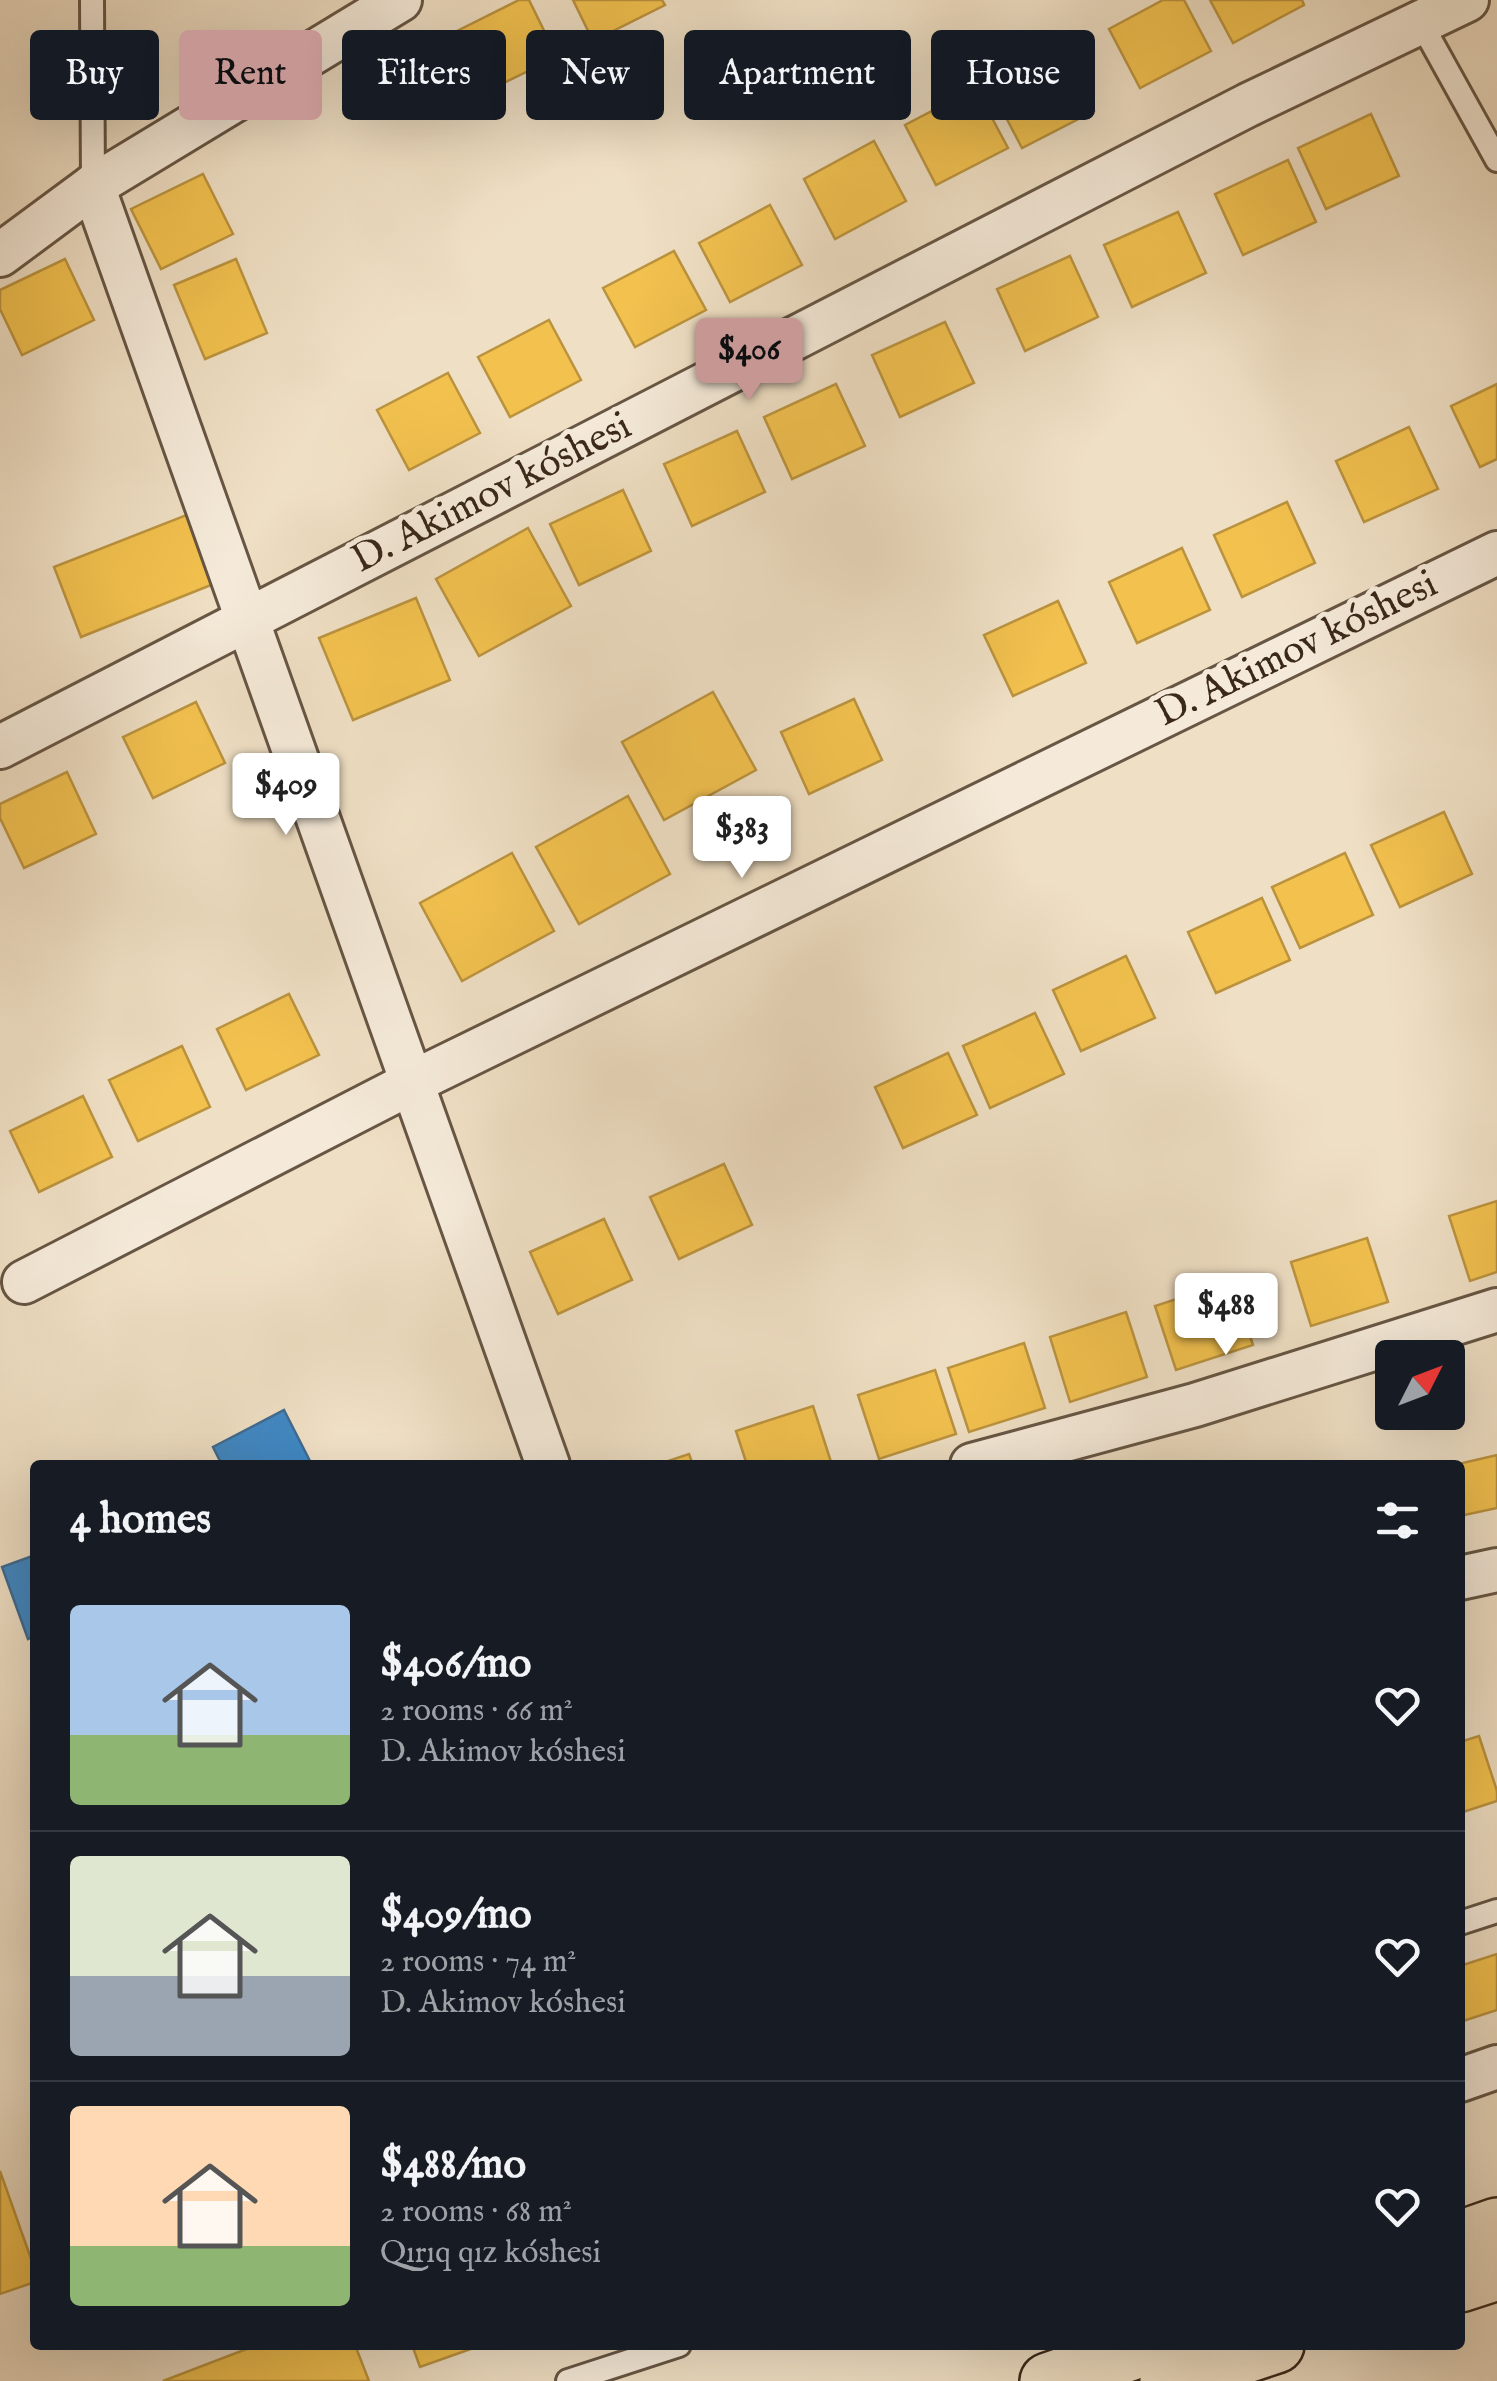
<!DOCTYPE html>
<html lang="en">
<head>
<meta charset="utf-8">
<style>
	body { margin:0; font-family:"IM FELL English",serif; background:#20242c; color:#f1f3f6; height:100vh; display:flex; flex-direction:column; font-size:38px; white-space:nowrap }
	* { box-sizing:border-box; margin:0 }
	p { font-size:32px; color:#9ea1a6 }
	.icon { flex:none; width:55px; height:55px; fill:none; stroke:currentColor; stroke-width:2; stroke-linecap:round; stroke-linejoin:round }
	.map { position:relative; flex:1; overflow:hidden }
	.panel { position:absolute; left:30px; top:1460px; width:1435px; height:890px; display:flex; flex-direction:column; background:#171b24; border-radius:10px; box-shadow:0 10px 40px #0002 }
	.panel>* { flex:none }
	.guide { position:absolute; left:30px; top:30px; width:1438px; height:90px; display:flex; gap:20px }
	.needle { width:65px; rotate:48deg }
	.tools { position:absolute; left:1375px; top:1340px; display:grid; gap:20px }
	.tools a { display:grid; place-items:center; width:90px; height:90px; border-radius:10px; background:#171b24; box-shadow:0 10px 40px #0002; font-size:50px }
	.price { position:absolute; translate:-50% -85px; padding:0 22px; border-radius:10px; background:#fff; color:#222; font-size:32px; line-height:65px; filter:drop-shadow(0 2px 5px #0008) }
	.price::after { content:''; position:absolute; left:50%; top:60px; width:30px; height:22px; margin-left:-15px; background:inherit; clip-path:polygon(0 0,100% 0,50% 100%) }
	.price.selected { background:#c59692; color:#111 }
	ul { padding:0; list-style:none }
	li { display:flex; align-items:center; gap:30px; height:250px; padding:0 40px }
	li+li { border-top:2px solid #363941 }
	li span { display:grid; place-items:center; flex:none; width:280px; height:200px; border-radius:10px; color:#555 }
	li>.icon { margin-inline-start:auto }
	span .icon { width:120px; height:120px; fill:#fffc; stroke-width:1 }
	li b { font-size:42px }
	h2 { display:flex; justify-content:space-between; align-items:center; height:120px; padding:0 40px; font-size:42px }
	.chip { padding:0 35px; border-radius:10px; background:#171b24; box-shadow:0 10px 40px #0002; font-size:35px; line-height:90px }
	.chip.selected { background:#c59692; color:#111 }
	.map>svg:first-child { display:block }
</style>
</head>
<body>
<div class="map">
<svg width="1497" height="2381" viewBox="0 0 1497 2381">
	<rect width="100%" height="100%" fill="#efdfc4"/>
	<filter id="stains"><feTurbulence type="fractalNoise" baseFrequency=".002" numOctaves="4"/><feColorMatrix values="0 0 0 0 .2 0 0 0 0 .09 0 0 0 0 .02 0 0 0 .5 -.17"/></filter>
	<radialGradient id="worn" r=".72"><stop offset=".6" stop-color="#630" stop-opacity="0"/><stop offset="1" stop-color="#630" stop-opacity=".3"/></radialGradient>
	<g fill="#f2c14e" stroke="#bb933e" stroke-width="2.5">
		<path d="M519,0h10l28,57 -72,35 -30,-60z"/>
		<path d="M573,0h89l3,5 -72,36z"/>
		<path d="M1163,0h21l27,51 -71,37 -31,-59z"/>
		<path d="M1210,0h92l2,5 -71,38z"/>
		<path d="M1062,52l32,59 -72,37 -31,-59z"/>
		<path d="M976,88l32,60 -72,37 -31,-60z"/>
		<path d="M1371,114l28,62 -73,33 -28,-61z"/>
		<path d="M874,141l32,60 -71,38 -31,-60z"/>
		<path d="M1288,160l28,62 -73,33 -28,-61z"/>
		<path d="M203,174l30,60 -72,35 -30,-60z"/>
		<path d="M770,205l32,60 -72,37 -31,-59z"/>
		<path d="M1178,212l28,61 -74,34 -28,-62z"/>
		<path d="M674,251l32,59 -71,37 -32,-59z"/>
		<path d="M1070,256l28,61 -73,34 -28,-62z"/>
		<path d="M65,259l29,61 -72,35 -22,-46v-19z"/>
		<path d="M236,259l31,74 -62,26 -31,-74z"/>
		<path d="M549,320l32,60 -71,37 -32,-60z"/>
		<path d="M945,322l29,61 -74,34 -28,-62z"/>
		<path d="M448,373l32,60 -71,37 -32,-60z"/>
		<path d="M836,384l29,62 -73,33 -28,-62z"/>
		<path d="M1497,384v75l-17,8 -29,-61z"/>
		<path d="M1409,427l29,62 -74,33 -28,-61z"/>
		<path d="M737,431l28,61 -73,34 -28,-62z"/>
		<path d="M623,490l28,61 -72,34 -29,-61z"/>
		<path d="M1287,502l28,61 -73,34 -28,-62z"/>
		<path d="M189,514l27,69 -135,54 -27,-70z"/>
		<path d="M528,528l43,78 -92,50 -43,-77z"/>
		<path d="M1182,548l28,62 -73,33 -28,-61z"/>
		<path d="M416,598l34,82 -97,40 -34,-82z"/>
		<path d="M1058,601l28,62 -73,33 -29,-61z"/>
		<path d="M713,692l43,78 -92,50 -42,-78z"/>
		<path d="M854,699l28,61 -73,34 -28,-62z"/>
		<path d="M196,702l29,61 -72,35 -30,-61z"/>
		<path d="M67,772l29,62 -72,34 -24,-50v-14z"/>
		<path d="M628,796l42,78 -91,50 -43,-77z"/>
		<path d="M1444,812l28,62 -72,33 -29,-62z"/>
		<path d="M512,853l42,78 -92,50 -42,-78z"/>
		<path d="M1345,853l28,62 -73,33 -28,-61z"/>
		<path d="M1262,898l28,62 -74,33 -28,-61z"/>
		<path d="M1126,956l29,62 -74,33 -28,-61z"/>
		<path d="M289,994l30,61 -73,35 -29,-61z"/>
		<path d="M1035,1013l29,61 -74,34 -27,-62z"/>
		<path d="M182,1046l28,61 -72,34 -29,-61z"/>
		<path d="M948,1053l29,62 -74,33 -28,-61z"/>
		<path d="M83,1096l29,61 -73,35 -29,-61z"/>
		<path d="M724,1164l28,61 -73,34 -29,-62z"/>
		<path d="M1497,1201v71l-27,9 -21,-65z"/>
		<path d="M604,1219l28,61 -74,34 -28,-62z"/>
		<path d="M1367,1238l21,64 -77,24 -20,-64z"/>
		<path d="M1232,1281l21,64 -77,25 -21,-64z"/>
		<path d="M1126,1312l21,65 -77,25 -20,-65z"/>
		<path d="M1024,1343l21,65 -76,24 -21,-64z"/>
		<path d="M935,1370l21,64 -77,25 -21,-64z"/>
		<path d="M813,1406l19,59h-85l-11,-34z"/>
		<path d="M689,1454l4,11h-37z"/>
		<path d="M1497,1455v53l-37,8v-51h-6z"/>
		<path d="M1479,1736l18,55v10l-37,12v-71z"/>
		<path d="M1497,1954v56l-37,12v-56z"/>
		<path d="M0,2171l35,99v12l-35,12z"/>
		<path d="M257,2345h98l14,36h-206z"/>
		<path d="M412,2345h70l-62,22z"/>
	</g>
	<g fill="#3f88c5" stroke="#3e6b92" stroke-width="2.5">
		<path d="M284,1410l28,55h-90l-9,-18z"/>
		<path d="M35,1555v81l-7,3 -26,-72z"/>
	</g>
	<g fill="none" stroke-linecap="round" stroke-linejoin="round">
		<defs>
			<g id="service">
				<path d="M92,0l1,186"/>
				<path d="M1421,23l76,137"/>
				<path d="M1460,1923l37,-12"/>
				<path d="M568,2381l111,-36"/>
			</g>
			<g id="minor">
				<path d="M93,186l455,1279"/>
				<path d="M0,255l93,-69 307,-186"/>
				<path d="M0,747l1248,-642 219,-105"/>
				<path d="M24,1282l389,-200 1084,-529"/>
				<path d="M972,1465l223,-60 302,-95"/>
				<path d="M1460,1578l37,-8"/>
				<path d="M1460,2080l37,-13"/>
			</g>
			<g id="primary">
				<path d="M1460,2239l37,-13"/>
				<path d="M1460,2284l37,-12"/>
				<path d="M1048,2381l104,-36"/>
				<path d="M1168,2381l108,-36"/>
			</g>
		</defs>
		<use href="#service" stroke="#675644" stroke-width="28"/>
		<use href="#minor" stroke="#675644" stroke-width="48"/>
		<use href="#primary" stroke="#3a281a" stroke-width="60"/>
		<use href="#service" stroke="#f5ead9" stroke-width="22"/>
		<use href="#minor" stroke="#f5ead9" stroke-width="42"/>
		<use href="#primary" stroke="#efdfc4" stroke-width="55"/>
	</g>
	<g text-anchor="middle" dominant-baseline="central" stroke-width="10" stroke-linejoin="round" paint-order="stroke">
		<g font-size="40" fill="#3a281a" stroke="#f5ead9">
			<text transform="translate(492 494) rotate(-27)">D. Akimov kóshesi</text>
			<text transform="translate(1297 650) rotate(-26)">D. Akimov kóshesi</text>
		</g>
	</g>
	<rect width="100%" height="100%" filter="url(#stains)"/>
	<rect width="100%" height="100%" fill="url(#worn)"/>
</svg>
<div class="tools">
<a><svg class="needle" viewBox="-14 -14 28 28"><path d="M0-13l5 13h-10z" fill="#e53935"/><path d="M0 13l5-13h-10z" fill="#9ea1a6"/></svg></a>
</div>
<b class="price selected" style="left:749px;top:403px">$406</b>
<b class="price" style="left:286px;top:838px">$409</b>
<b class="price" style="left:742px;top:881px">$383</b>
<b class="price" style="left:1226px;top:1358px">$488</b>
<div class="guide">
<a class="chip">Buy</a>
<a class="chip selected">Rent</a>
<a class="chip">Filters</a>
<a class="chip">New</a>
<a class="chip">Apartment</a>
<a class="chip">House</a>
</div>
<section class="panel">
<h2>4 homes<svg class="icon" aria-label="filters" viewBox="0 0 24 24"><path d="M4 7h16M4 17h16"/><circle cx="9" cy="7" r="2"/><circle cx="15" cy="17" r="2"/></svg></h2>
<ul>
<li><span style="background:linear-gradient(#a9c7e8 65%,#8fb573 0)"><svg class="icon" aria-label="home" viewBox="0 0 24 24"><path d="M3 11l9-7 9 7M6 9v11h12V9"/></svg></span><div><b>$406/mo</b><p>2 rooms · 66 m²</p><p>D. Akimov kóshesi</p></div><svg class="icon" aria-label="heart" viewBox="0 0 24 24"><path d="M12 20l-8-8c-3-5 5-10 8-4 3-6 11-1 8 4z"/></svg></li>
<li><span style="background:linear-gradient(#dfe7d0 60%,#9aa5b1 0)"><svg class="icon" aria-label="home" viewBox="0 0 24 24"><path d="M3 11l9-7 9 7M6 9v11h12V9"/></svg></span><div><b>$409/mo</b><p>2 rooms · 74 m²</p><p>D. Akimov kóshesi</p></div><svg class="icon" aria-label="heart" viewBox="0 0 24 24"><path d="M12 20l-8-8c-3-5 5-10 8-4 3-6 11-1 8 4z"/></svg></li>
<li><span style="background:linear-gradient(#ffd9b3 70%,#8fb573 0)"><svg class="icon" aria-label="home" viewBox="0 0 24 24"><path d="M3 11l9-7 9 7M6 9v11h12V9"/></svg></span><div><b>$488/mo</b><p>2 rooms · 68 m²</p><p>Qırıq qız kóshesi</p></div><svg class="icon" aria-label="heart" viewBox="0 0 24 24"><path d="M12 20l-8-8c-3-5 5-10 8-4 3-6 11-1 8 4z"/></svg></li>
</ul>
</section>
</div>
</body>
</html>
